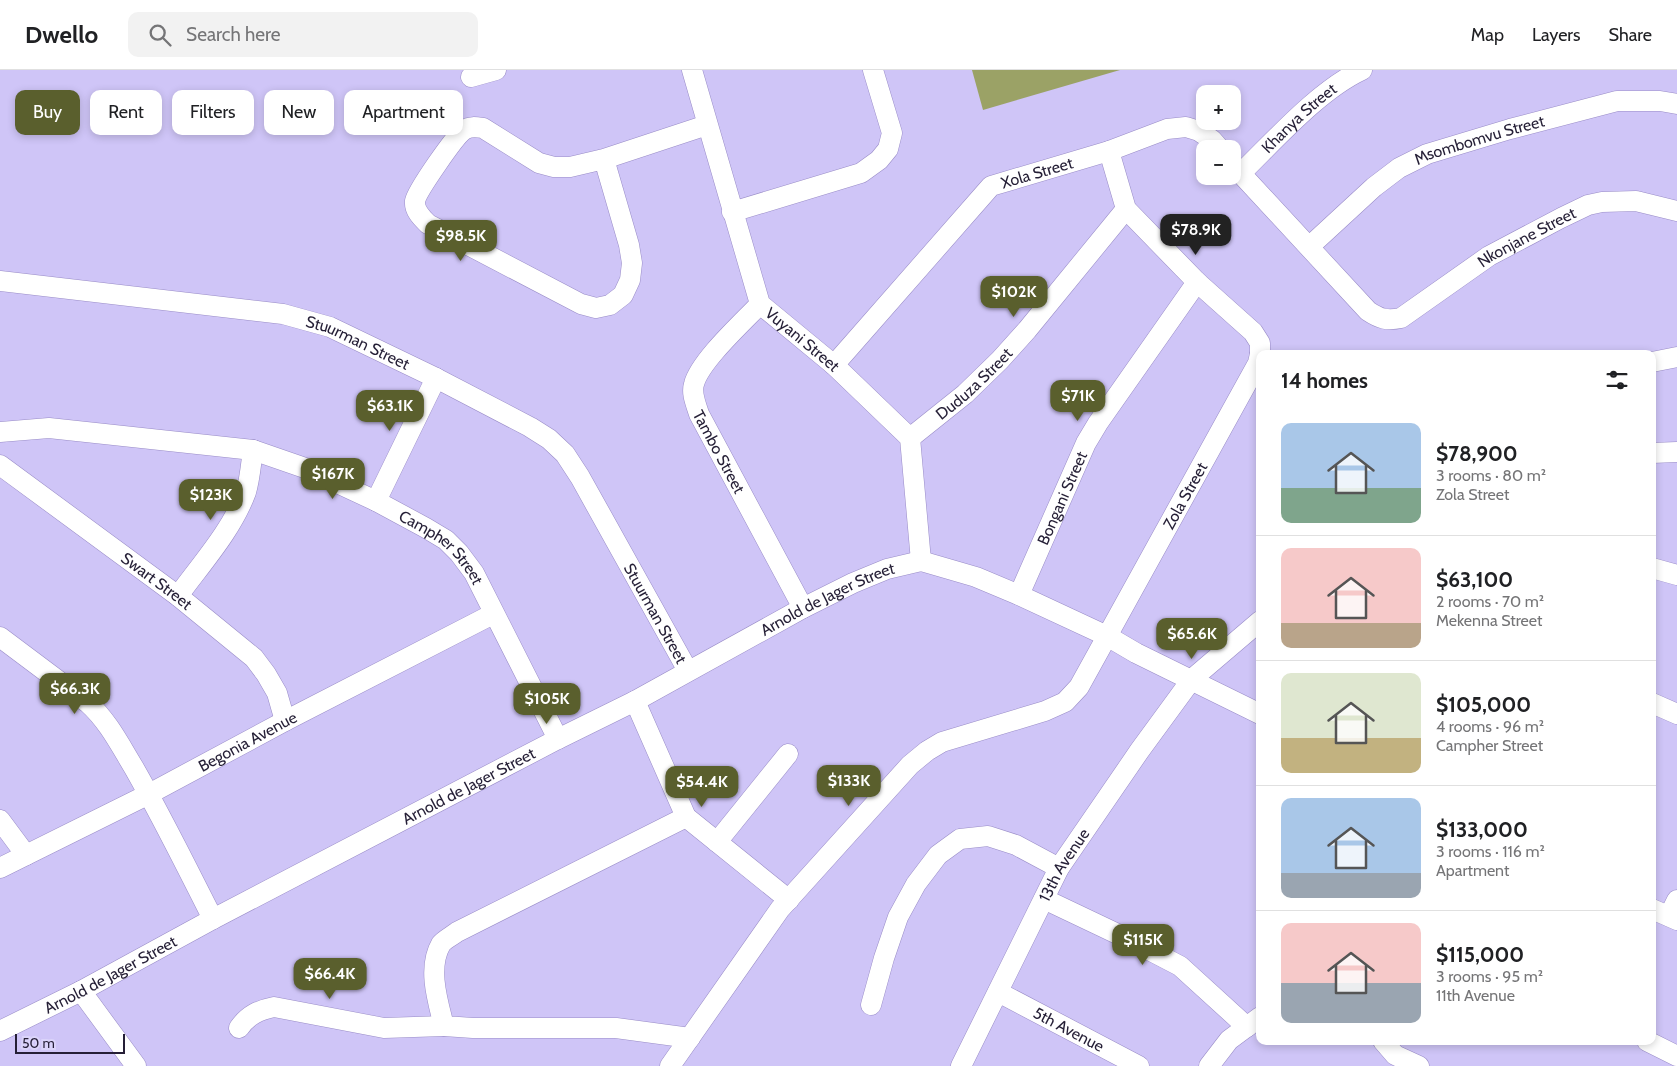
<!DOCTYPE html>
<html lang="en">
<head>
<meta charset="utf-8">
<style>
	body { margin:0; font-family:Cabin,sans-serif; background:#f2f2f2; color:#202124; height:100vh; display:flex; flex-direction:column; font-size:19px; white-space:nowrap }
	* { box-sizing:border-box; margin:0 }
	p { font-size:16px; color:#757577 }
	.icon { flex:none; width:28px; height:28px; fill:none; stroke:currentColor; stroke-width:2; stroke-linecap:round; stroke-linejoin:round }
	.map { position:relative; flex:1; overflow:hidden }
	.sheet { position:absolute; left:1256px; top:280px; width:400px; height:695px; display:flex; flex-direction:column; background:#fff; border-radius:10px; box-shadow:0 2px 8px #0003 }
	.sheet>* { flex:none }
	.banner { position:absolute; left:15px; top:20px; width:475px; height:45px; display:flex; gap:10px }
	.controls { position:absolute; left:1196px; top:15px; display:grid; gap:10px }
	.controls a { display:grid; place-items:center; width:45px; height:45px; border-radius:10px; background:#fff; box-shadow:0 2px 8px #0003; font-size:25px }
	.scale { position:absolute; left:15px; bottom:12px; width:110px; box-sizing:border-box; padding-left:5px; border:2px solid #251f36; border-top:0; font-size:14px; line-height:18px; white-space:nowrap; color:#251f36; -webkit-text-stroke:4px #dbd4fa; paint-order:stroke }
	.price { position:absolute; translate:-50% -42px; padding:0 11px; border-radius:10px; background:#5a5f2d; color:#fff; font-size:16px; line-height:32px; filter:drop-shadow(0 1px 2px #0008) }
	.price::after { content:''; position:absolute; left:50%; top:30px; width:15px; height:11px; margin-left:-8px; background:inherit; clip-path:polygon(0 0,100% 0,50% 100%) }
	.price.on { background:#222; color:#fff }
	ul { padding:0; list-style:none }
	li { display:flex; align-items:center; gap:15px; height:125px; padding:0 25px }
	li+li { border-top:1px solid #e0e0e0 }
	li span { display:grid; place-items:center; flex:none; width:140px; height:100px; border-radius:10px; color:#555 }
	li>.icon { margin-inline-start:auto }
	span .icon { width:60px; height:60px; fill:#fffc; stroke-width:1 }
	li b { font-size:21px }
	h2 { display:flex; justify-content:space-between; align-items:center; height:60px; padding:0 25px; font-size:21px }
	.chip { padding:0 18px; border-radius:10px; background:#fff; box-shadow:0 2px 8px #0003; font-size:18px; line-height:45px }
	.chip.on { background:#5a5f2d; color:#fff }
	header { display:flex; align-items:center; gap:30px; box-sizing:border-box; height:70px; padding:0 25px; background:#fff; border-bottom:1px solid #e0e0e0 }
	header strong { font-size:24px }
	nav { display:flex; gap:28px; margin-inline-start:auto; font-size:18px }
	.search { width:350px; height:45px; background:#f2f2f2; display:flex; align-items:center; gap:12px; box-sizing:border-box; padding:0 18px; border-radius:10px; color:#757577; font-size:19px }
	.map>svg:first-child { display:block }
</style>
</head>
<body>
<header>
<strong>Dwello</strong>
<div class="search"><svg class="icon" aria-label="search" viewBox="0 0 24 24"><circle cx="10" cy="10" r="6"/><path d="M15 15l6 6"/></svg>Search here</div>
<nav><a>Map</a><a>Layers</a><a>Share</a></nav>
</header>
<div class="map">
<svg width="1677" height="996" viewBox="0 0 1677 996">
	<rect width="100%" height="100%" fill="#cfc5f7"/>
	<path fill="#9ba266" d="M972,0h148l-137,40z"/>
	<g fill="none" stroke-linecap="round" stroke-linejoin="round">
		<defs>
			<g id="minor">
				<path id="s1" d="M692,0l68,234 74,61 76,73 11,123"/>
				<path d="M471,7l25,-7"/>
				<path d="M1109,81l17,58 71,73 56,50 7,11v11"/>
				<path d="M604,89l25,86 3,18 -2,17 -7,15 -13,10 -14,3 -15,-4 -153,-80c-6,-6 -14,-13 -13,-23 2,-10 40,-65 49,-71 6,-4 12,-3 19,-2l56,35 15,4h16l34,-8 103,-34"/>
				<path id="s2" d="M1232,94l136,147c12,8 19,10 33,7l88,-62 72,-38 27,-13 14,-3 34,-1 41,10"/>
				<path id="s3" d="M1241,103c34,-33 78,-83 121,-103"/>
				<path d="M732,142l129,-39 18,-13 9,-11 4,-16 -19,-63"/>
				<path id="s4" d="M1310,176l64,-59 25,-19 28,-14 83,-25 107,-28h43l17,3"/>
				<path id="s5" d="M0,211l283,33 47,13 106,51 94,49 19,12 16,15 15,23 108,194"/>
				<path id="s6" d="M760,234c-17,18 -60,57 -66,80 -3,10 2,20 5,30l104,194"/>
				<path d="M1652,292l25,-5"/>
				<path id="s7" d="M834,295l157,-179 118,-35 58,-22 19,-2 13,4 13,9 8,9"/>
				<path id="s8" d="M0,362l49,-4 204,22 52,18 71,33 50,27 20,12 13,13 15,20 84,166"/>
				<path id="s9" d="M910,368l55,-44 35,-34 27,-30 99,-121"/>
				<path d="M1652,383l25,-1"/>
				<path id="s10" d="M0,395l178,131 76,62 12,16 11,19 8,28"/>
				<path d="M376,431l60,-123"/>
				<path d="M1652,498l25,7"/>
				<path id="s11" d="M1019,525l67,-152 12,-20 99,-141"/>
				<path d="M178,526c24,-33 54,-66 68,-104 4,-13 5,-29 7,-42"/>
				<path d="M0,567l88,66c20,18 32,42 46,65 28,49 53,100 79,151"/>
				<path d="M635,631l51,116 103,83"/>
				<path d="M1652,633l25,11"/>
				<path d="M686,747l-229,115c-5,4 -13,8 -16,12 -14,24 -3,58 3,82l29,2h143l74,10"/>
				<path d="M0,750l26,35"/>
				<path d="M717,772l71,-88"/>
				<path id="s12" d="M0,798l149,-74 136,-73 208,-107"/>
				<path d="M1044,829l82,39 54,28 67,61"/>
				<path d="M1652,839l25,11"/>
				<path d="M1669,846l8,-16"/>
				<path d="M81,921l55,75"/>
				<path id="s13" d="M998,922l141,74"/>
				<path d="M871,935l13,-47 14,-41 18,-33 22,-29 22,-16 28,-3 28,9 43,23"/>
				<path d="M239,958c9,-13 20,-18 35,-21l110,21 60,-2"/>
				<path id="s14" d="M0,961l81,-40 132,-72 345,-180 77,-38 168,-93 50,-25 34,-14 34,-8 55,16 43,18 88,41 29,17 124,61"/>
				<path d="M1383,971l12,14 24,11"/>
				<path d="M1647,971l30,15"/>
				<path id="s15" d="M670,996l110,-157 130,-144 17,-14 15,-9 103,-31 20,-9 14,-15 179,-324 2,-9"/>
				<path id="s16" d="M961,996l98,-198 81,-118 52,-71 68,-58"/>
				<path d="M1209,996l20,-26 31,-23"/>
			</g>
		</defs>
		<use href="#minor" stroke="#998cc7" stroke-width="21"/>
		<use href="#minor" stroke="#fff" stroke-width="20"/>
	</g>
	<g text-anchor="middle" dominant-baseline="central" stroke-width="4" stroke-linejoin="round" paint-order="stroke">
		<g font-size="16" fill="#251f36" stroke="#dbd4fa">
			<text stroke="none"><textPath href="#s3" startOffset="80">Khanya Street</textPath></text>
			<text stroke="none"><textPath href="#s4" startOffset="204">Msombomvu Street</textPath></text>
			<text stroke="none"><textPath href="#s7" startOffset="286">Xola Street</textPath></text>
			<text stroke="none"><textPath href="#s2" startOffset="385">Nkonjane Street</textPath></text>
			<text stroke="none"><textPath href="#s1" startOffset="299">Vuyani Street</textPath></text>
			<text stroke="none"><textPath href="#s5" startOffset="365">Stuurman Street</textPath></text>
			<text stroke="none"><textPath href="#s9" startOffset="84">Duduza Street</textPath></text>
			<text stroke="none"><textPath href="#s6" startOffset="178">Tambo Street</textPath></text>
			<text stroke="none"><textPath href="#s15" startOffset="794">Zola Street</textPath></text>
			<text stroke="none"><textPath href="#s11" startOffset="106">Bongani Street</textPath></text>
			<text stroke="none"><textPath href="#s8" startOffset="469">Campher Street</textPath></text>
			<text stroke="none"><textPath href="#s10" startOffset="195">Swart Street</textPath></text>
			<text stroke="none"><textPath href="#s14" startOffset="934">Arnold de Jager Street</textPath></text>
			<text stroke="none"><textPath href="#s5" startOffset="785">Stuurman Street</textPath></text>
			<text stroke="none"><textPath href="#s12" startOffset="278">Begonia Avenue</textPath></text>
			<text stroke="none"><textPath href="#s14" startOffset="529">Arnold de Jager Street</textPath></text>
			<text stroke="none"><textPath href="#s16" startOffset="226">13th Avenue</textPath></text>
			<text stroke="none"><textPath href="#s14" startOffset="124">Arnold de Jager Street</textPath></text>
			<text stroke="none"><textPath href="#s13" startOffset="80">5th Avenue</textPath></text>
		</g>
	</g>
</svg>
<div class="controls">
<a>+</a>
<a>−</a>
</div>
<div class="scale">50 m</div>
<b class="price on" style="left:1196px;top:186px">$78.9K</b>
<b class="price" style="left:461px;top:192px">$98.5K</b>
<b class="price" style="left:1014px;top:248px">$102K</b>
<b class="price" style="left:1078px;top:352px">$71K</b>
<b class="price" style="left:390px;top:362px">$63.1K</b>
<b class="price" style="left:333px;top:430px">$167K</b>
<b class="price" style="left:211px;top:451px">$123K</b>
<b class="price" style="left:1192px;top:590px">$65.6K</b>
<b class="price" style="left:75px;top:645px">$66.3K</b>
<b class="price" style="left:547px;top:655px">$105K</b>
<b class="price" style="left:849px;top:737px">$133K</b>
<b class="price" style="left:702px;top:738px">$54.4K</b>
<b class="price" style="left:1143px;top:896px">$115K</b>
<b class="price" style="left:330px;top:930px">$66.4K</b>
<div class="banner">
<a class="chip on">Buy</a>
<a class="chip">Rent</a>
<a class="chip">Filters</a>
<a class="chip">New</a>
<a class="chip">Apartment</a>
</div>
<section class="sheet">
<h2>14 homes<svg class="icon" aria-label="filters" viewBox="0 0 24 24"><path d="M4 7h16M4 17h16"/><circle cx="9" cy="7" r="2"/><circle cx="15" cy="17" r="2"/></svg></h2>
<ul>
<li><span style="background:linear-gradient(#a9c7e8 65%,#7fa58c 0)"><svg class="icon" aria-label="home" viewBox="0 0 24 24"><path d="M3 11l9-7 9 7M6 9v11h12V9"/></svg></span><div><b>$78,900</b><p>3 rooms · 80 m²</p><p>Zola Street</p></div></li>
<li><span style="background:linear-gradient(#f6c9c9 75%,#b9a48a 0)"><svg class="icon" aria-label="home" viewBox="0 0 24 24"><path d="M3 11l9-7 9 7M6 9v11h12V9"/></svg></span><div><b>$63,100</b><p>2 rooms · 70 m²</p><p>Mekenna Street</p></div></li>
<li><span style="background:linear-gradient(#dfe7d0 65%,#c2b280 0)"><svg class="icon" aria-label="home" viewBox="0 0 24 24"><path d="M3 11l9-7 9 7M6 9v11h12V9"/></svg></span><div><b>$105,000</b><p>4 rooms · 96 m²</p><p>Campher Street</p></div></li>
<li><span style="background:linear-gradient(#a9c7e8 75%,#9aa5b1 0)"><svg class="icon" aria-label="home" viewBox="0 0 24 24"><path d="M3 11l9-7 9 7M6 9v11h12V9"/></svg></span><div><b>$133,000</b><p>3 rooms · 116 m²</p><p>Apartment</p></div></li>
<li><span style="background:linear-gradient(#f6c9c9 60%,#9aa5b1 0)"><svg class="icon" aria-label="home" viewBox="0 0 24 24"><path d="M3 11l9-7 9 7M6 9v11h12V9"/></svg></span><div><b>$115,000</b><p>3 rooms · 95 m²</p><p>11th Avenue</p></div></li>
</ul>
</section>
</div>
</body>
</html>
